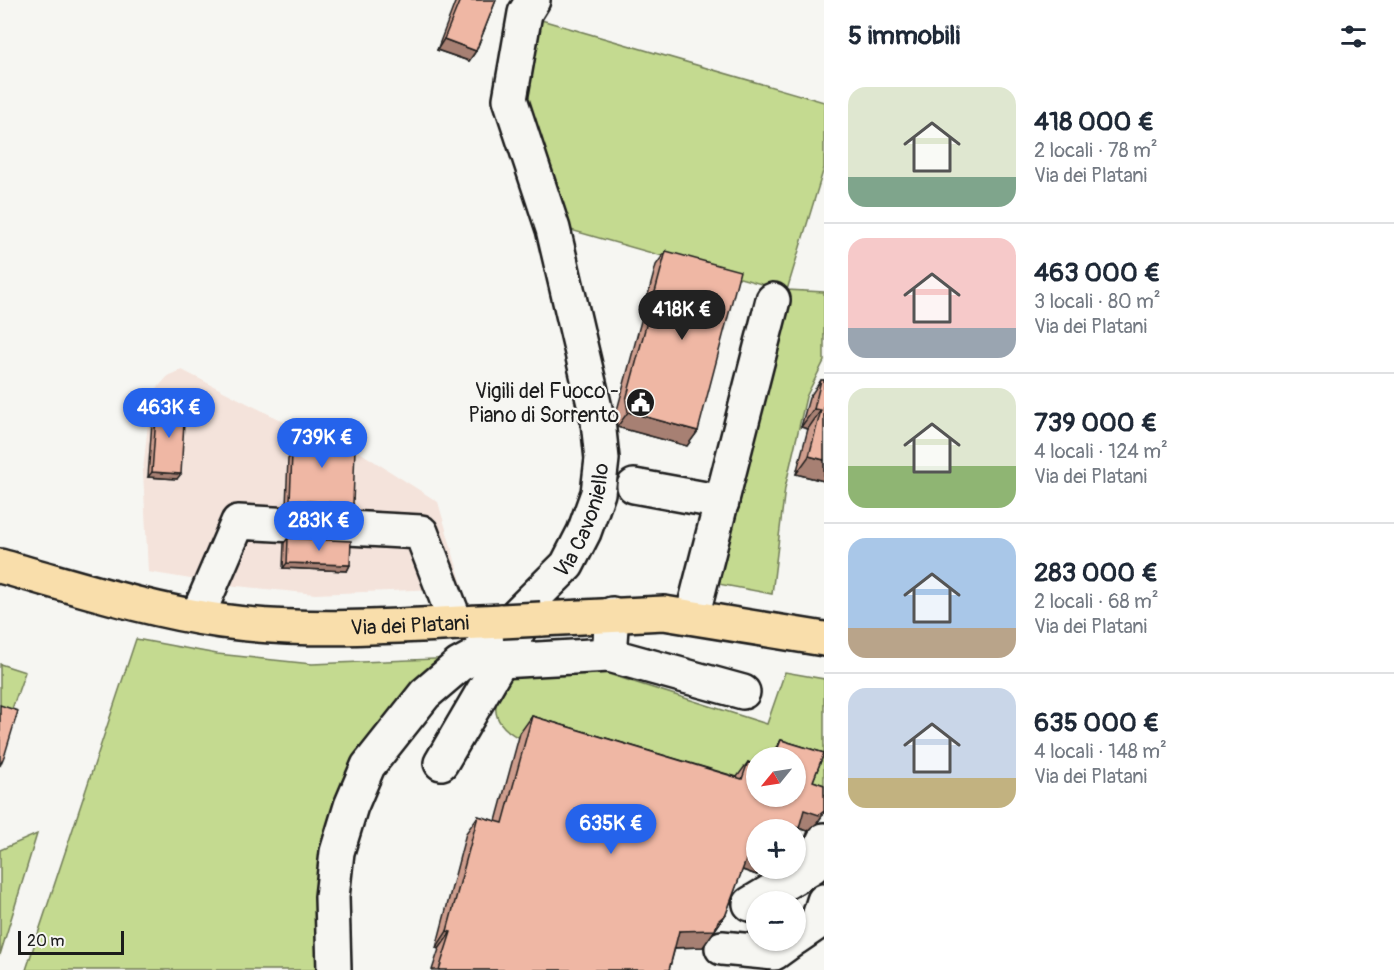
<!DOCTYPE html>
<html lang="it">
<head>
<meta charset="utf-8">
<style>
	body { margin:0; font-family:Pangolin,sans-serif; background:#f2f2f3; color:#1f2937; height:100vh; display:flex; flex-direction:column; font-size:22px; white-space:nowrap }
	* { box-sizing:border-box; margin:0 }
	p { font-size:20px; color:#747a83 }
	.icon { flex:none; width:33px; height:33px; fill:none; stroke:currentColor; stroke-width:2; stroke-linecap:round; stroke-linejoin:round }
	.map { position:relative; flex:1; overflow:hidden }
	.sheet { display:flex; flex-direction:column; background:#fff; width:570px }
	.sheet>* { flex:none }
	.needle { width:39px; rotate:240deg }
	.tools { position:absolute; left:746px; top:747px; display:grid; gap:12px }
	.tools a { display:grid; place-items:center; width:60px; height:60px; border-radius:50%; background:#fff; box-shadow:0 2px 4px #0004; font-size:30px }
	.scale { position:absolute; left:18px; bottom:15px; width:106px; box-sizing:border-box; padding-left:6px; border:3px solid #1c1c1c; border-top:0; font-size:16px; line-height:21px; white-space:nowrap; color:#1c1c1c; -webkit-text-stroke:4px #f6f6f2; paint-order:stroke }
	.price { position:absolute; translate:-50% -51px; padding:0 14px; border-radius:21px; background:#2563eb; color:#fff; font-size:20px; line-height:39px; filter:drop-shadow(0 2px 3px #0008) }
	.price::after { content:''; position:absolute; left:50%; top:36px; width:18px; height:14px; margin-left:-9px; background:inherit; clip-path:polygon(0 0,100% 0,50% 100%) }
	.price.on { background:#222; color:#fff }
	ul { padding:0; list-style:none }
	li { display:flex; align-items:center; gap:18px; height:150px; padding:0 24px }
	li+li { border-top:2px solid #e0e1e3 }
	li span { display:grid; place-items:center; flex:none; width:168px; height:120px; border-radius:18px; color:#555 }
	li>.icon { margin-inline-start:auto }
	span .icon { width:72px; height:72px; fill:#fffc; stroke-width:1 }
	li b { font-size:26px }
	h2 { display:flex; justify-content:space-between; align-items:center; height:72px; padding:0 24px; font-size:26px }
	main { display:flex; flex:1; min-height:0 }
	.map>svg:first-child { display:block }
</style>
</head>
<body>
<main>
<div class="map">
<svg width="824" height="970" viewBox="0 0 824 970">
	<rect width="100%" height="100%" fill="#f6f6f2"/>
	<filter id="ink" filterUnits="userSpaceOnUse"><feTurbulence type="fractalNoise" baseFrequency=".0167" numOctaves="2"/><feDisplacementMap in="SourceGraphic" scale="12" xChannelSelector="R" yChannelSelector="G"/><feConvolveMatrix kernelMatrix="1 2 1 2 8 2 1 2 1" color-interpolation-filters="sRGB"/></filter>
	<g filter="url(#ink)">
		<path fill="#f4e3db" d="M182,370l108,55 71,28 77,49 25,86 -148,6 -88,-9 -79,-13 -5,-101 8,-76 18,-20z"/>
		<g fill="#c4da90" stroke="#707b56" stroke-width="1.5">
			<path d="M531,17l293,85v66l-37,122 37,2v69l-18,36 -21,91 -13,106 -59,-11c28,-96 61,-192 73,-292l-226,-64 -43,-128z"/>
			<path d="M136,639l81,15 95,10 146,-6 -95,103 -35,209h-302z"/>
			<path d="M0,664l25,8 -20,57 -5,-1z"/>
			<path d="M583,666l184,58 18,-52 39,7v120l-29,-41h-39v29l-235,-54 -2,5c-35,-19 -24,-38 -9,-67z"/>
			<path d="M37,834l-37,121v-105z"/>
		</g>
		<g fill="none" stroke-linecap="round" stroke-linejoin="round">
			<defs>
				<g id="minor">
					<path d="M634,486l88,16"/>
					<path d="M612,614l-3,41 134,37"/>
					<path d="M198,615l40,-93 183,10 35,91"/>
					<path d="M692,617l81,-317"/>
					<path d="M500,661l109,-6"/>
					<path d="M441,763l79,-135"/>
					<path d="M750,904l63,-38 11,-26"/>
					<path d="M795,938l22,-15 7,-22"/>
					<path d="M722,948l52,5 18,-13"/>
					<path id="s1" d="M334,970l-2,-73 5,-45 14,-46 17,-40 57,-72 34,-29 15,-8 93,-92 17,-33 14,-39 4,-34 -4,-38 -45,-192 -43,-130 15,-86 8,-13"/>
				</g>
				<g id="major">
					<path id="s2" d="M0,566c73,20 146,44 221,55 93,13 188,4 281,0"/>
					<path d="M541,619l123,-6 160,26"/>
				</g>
			</defs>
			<use href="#minor" stroke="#1c1c1c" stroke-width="38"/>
			<use href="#major" stroke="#1c1c1c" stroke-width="38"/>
			<use href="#minor" stroke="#f6f6f2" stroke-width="33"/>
			<use href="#major" stroke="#f9deab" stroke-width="33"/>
			<defs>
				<path id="major-bridge" d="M502,621l39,-2"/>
			</defs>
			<use href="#major-bridge" stroke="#1c1c1c" stroke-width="38" stroke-linecap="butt"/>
			<use href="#major-bridge" stroke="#f9deab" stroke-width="33"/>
		</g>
		<g fill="#ce9d8d" stroke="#1c1c1c" stroke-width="1.5">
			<path d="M456,0h40l-20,51 -7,10 -32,-11z"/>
			<path d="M666,251l32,180 -11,15 -70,-19 -1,-13 40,-149z"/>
			<path d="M821,380h3v101l-28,-7 12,-45 -7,-2 8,-29z"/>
			<path d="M157,403l20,76 -29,-2 5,-69z"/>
			<path d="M299,423l54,81 -4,5 -63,-3 2,-47 4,-5h2l1,-25z"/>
			<path d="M288,538l62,27 -3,6 -64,-3 1,-25z"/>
			<path d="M532,716l205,61 11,-15 8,4v30h39v-38h-26l12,-18 43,13 -11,28 11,4v28l-7,10 -9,8 -10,-3 -3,5v-3h-39v38h6l-5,7 -15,-5 -16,44 -23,33 -28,1 -6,22h-237l7,-21 -3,-1 30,-115 12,-17 18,5 24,-88z"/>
		</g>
		<g fill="#a78073" stroke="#1c1c1c" stroke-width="1.5">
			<path d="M444,39l32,12 -7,10 -32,-11z"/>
			<path d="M814,409l7,1 -13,19 -7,-2z"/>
			<path d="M628,412l70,19 -11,15 -70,-19z"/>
			<path d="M809,456l15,4v21l-28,-7z"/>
			<path d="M152,472l29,2 -4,5 -29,-2z"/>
			<path d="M290,500l63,4 -4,5 -63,-3z"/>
			<path d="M287,563l63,2 -3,6 -64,-3z"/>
			<path d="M804,810l20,1v2l-7,10 -9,8 -10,-3 -3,5v-3h-7z"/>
			<path d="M749,852l7,2v14h6l-5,7 -20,-7z"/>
			<path d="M726,914l-23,33 -35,1 11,-17 39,-10z"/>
			<path d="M447,931l4,1 -12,17 -3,-1z"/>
		</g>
		<g fill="#efb7a4" stroke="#1c1c1c" stroke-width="1.5">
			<path d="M460,0h36l-20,51 -32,-12z"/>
			<path d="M666,251l74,20 -42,160 -70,-19 -2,-12z"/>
			<path d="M821,380h3v80l-15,-4 12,-46 -7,-1z"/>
			<path d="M157,403l28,2 -4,69 -29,-2z"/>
			<path d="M299,423l56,25 -2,56 -63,-4 2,-46h5z"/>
			<path d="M288,538l63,3 -1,24 -63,-2z"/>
			<path d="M0,705l18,6 -13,43 -5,12z"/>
			<path d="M532,716l210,63 6,-17 8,4v30h39v-38h-21l7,-18 43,13 -11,28 11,4v26l-5,4 -15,-5 -5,18 -8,-2 -1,4h-34v24l-7,-2 -23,62 -8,7 -3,9 -36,1 -10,39h-230l12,-38 -4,-1 31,-115 25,7z"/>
		</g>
	</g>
	<defs>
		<symbol id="civic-disc" viewBox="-11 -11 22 22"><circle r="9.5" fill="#1c1c1c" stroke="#f6f6f2"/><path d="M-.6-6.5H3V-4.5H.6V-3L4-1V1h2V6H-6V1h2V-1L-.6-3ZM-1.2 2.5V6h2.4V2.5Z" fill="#fff"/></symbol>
	</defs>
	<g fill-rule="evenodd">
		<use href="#civic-disc" x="624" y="386" width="33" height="33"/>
	</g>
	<g text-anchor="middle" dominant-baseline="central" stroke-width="4.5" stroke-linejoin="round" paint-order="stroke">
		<g font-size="21" fill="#1c1c1c" stroke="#f6f6f2" text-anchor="end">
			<text x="619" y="391">Vigili del Fuoco -<tspan x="619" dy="24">Piano di Sorrento</tspan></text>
		</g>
		<g font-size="21" fill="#1c1c1c" stroke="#f6f6f2">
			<text stroke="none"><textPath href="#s1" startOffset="542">Via Cavoniello</textPath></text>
			<text stroke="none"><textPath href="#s2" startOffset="417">Via dei Platani</textPath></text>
		</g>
	</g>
</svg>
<div class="tools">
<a><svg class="needle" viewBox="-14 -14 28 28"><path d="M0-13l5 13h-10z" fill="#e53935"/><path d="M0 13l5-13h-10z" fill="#747a83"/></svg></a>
<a>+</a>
<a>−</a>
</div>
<div class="scale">20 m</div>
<b class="price on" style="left:682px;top:341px">418K €</b>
<b class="price" style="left:169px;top:439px">463K €</b>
<b class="price" style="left:322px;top:469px">739K €</b>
<b class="price" style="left:319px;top:552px">283K €</b>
<b class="price" style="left:611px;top:855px">635K €</b>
</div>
<section class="sheet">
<h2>5 immobili<svg class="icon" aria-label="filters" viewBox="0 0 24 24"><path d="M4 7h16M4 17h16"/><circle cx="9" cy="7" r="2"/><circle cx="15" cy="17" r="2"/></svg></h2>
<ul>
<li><span style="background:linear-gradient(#dfe7d0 75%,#7fa58c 0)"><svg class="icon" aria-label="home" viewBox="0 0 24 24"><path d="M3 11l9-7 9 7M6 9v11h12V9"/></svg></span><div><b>418 000 €</b><p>2 locali · 78 m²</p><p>Via dei Platani</p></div></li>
<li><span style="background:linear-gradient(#f6c9c9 75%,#9aa5b1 0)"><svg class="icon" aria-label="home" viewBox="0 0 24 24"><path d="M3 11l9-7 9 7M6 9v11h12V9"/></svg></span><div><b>463 000 €</b><p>3 locali · 80 m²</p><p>Via dei Platani</p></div></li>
<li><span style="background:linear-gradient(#dfe7d0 65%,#8fb573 0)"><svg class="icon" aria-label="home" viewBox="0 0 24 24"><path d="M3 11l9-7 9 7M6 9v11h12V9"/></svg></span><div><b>739 000 €</b><p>4 locali · 124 m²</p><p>Via dei Platani</p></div></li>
<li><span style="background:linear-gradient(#a9c7e8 75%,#b9a48a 0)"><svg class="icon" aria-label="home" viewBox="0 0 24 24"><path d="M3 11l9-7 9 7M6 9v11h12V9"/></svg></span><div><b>283 000 €</b><p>2 locali · 68 m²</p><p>Via dei Platani</p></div></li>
<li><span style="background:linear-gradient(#c9d6e8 75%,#c2b280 0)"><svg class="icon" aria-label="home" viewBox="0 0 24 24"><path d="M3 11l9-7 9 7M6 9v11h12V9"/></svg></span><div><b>635 000 €</b><p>4 locali · 148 m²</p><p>Via dei Platani</p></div></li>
</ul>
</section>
</main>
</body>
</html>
